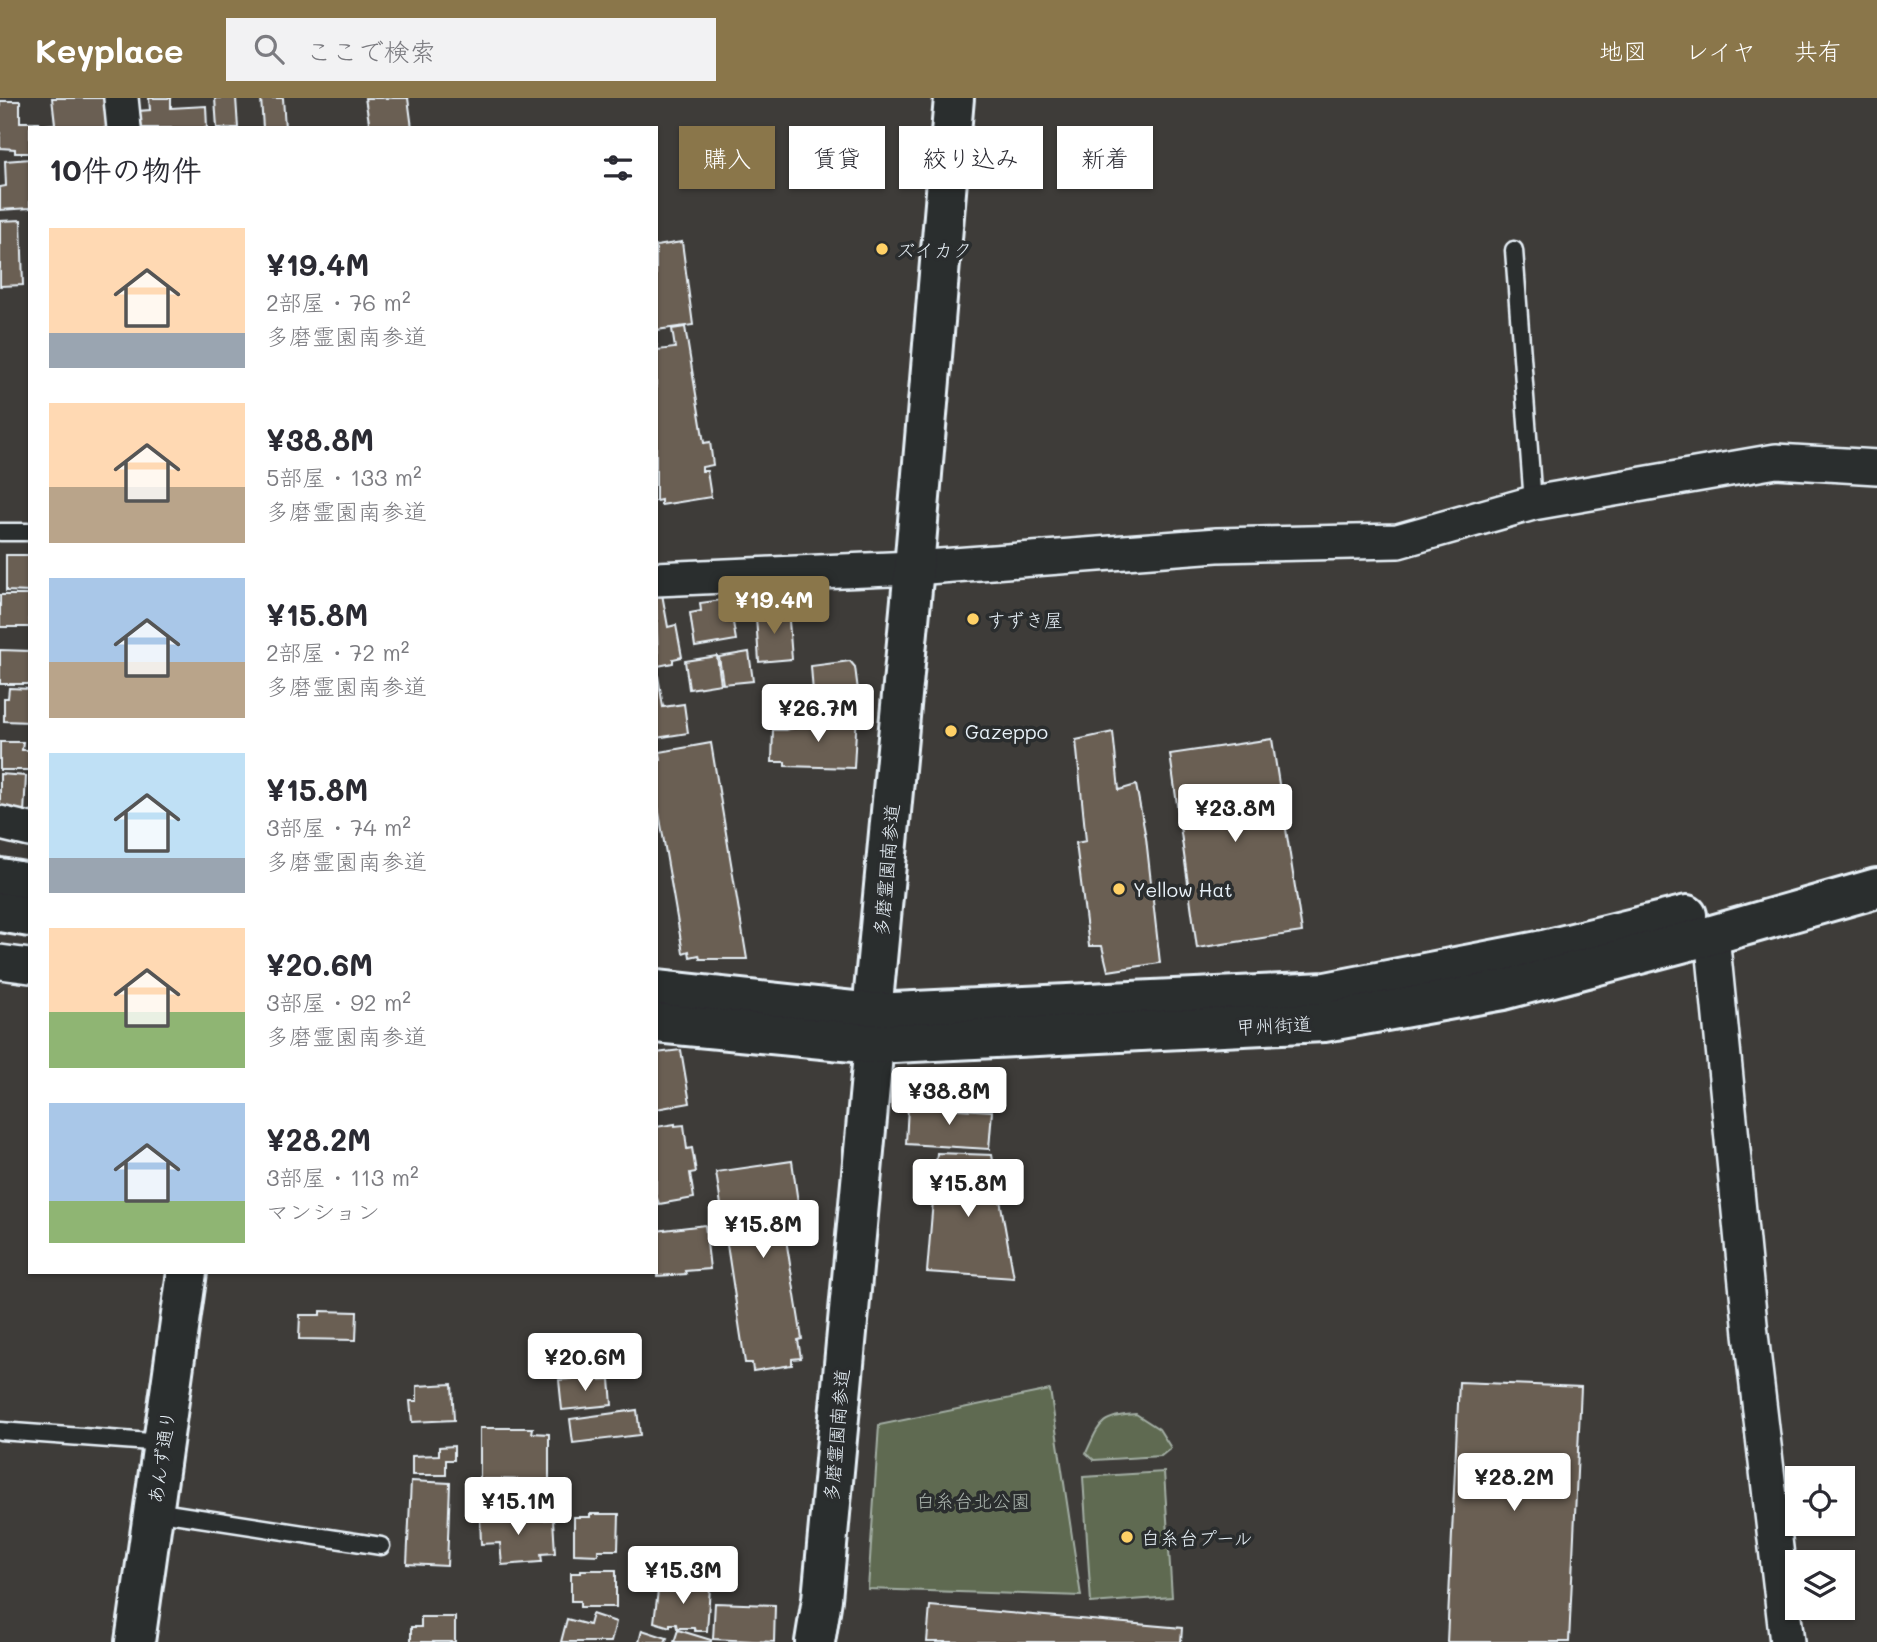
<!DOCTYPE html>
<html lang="ja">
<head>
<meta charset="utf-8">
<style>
	body { margin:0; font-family:Mali,"Klee One",sans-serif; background:#f2f2f3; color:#2b2b33; height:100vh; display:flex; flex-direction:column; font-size:26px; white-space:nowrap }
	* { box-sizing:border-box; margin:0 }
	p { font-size:23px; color:#7c7c81 }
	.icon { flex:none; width:38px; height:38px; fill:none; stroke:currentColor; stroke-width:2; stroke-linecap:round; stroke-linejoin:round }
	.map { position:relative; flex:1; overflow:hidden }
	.panel { position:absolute; left:28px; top:28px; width:630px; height:1148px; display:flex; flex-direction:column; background:#fff; border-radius:0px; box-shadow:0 2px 5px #0004 }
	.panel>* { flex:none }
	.hud { position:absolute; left:679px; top:28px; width:665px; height:63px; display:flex; gap:14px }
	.controls { position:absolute; left:1785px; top:1368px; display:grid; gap:14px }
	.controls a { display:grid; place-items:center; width:70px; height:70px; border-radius:0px; background:#fff; box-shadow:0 2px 5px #0004; font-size:35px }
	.price { position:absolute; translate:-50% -60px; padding:0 16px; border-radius:7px; background:#fff; color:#222; font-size:23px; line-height:46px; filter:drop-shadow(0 2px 4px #0008) }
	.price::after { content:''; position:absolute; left:50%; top:42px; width:21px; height:16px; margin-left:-10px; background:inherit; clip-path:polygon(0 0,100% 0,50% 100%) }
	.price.on { background:#8a764a; color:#fff }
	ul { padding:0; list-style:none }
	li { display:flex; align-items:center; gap:21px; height:175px; padding:0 21px }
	li span { display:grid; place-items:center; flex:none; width:196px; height:140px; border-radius:0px; color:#555 }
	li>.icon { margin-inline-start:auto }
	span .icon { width:84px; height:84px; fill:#fffc; stroke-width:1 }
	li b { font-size:30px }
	h2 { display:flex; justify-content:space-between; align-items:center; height:84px; padding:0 21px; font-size:30px }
	.chip { padding:0 24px; border-radius:0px; background:#fff; box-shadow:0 2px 5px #0004; font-size:24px; line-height:63px }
	.chip.on { background:#8a764a; color:#fff }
	header { display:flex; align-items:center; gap:42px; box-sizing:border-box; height:98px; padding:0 35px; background:#8a764a; color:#fff }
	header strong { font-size:33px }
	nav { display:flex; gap:38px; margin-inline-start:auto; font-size:24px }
	.search { width:490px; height:63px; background:#f2f2f3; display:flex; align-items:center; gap:18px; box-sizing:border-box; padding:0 24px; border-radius:0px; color:#7c7c81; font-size:26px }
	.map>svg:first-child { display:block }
</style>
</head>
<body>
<header>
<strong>Keyplace</strong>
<div class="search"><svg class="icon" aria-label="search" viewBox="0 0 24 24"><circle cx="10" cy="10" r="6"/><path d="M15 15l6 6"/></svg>ここで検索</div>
<nav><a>地図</a><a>レイヤ</a><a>共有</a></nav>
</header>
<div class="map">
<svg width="1877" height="1544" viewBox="0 0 1877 1544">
	<rect width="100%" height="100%" fill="#3e3c39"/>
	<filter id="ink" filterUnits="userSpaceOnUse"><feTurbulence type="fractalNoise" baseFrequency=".0143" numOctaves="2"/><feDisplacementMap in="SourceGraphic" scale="14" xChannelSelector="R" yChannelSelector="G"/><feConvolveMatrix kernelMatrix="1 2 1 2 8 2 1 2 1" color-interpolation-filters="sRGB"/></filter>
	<g filter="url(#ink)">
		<g fill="#5e6a51" stroke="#a3aea4" stroke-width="2">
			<path d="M1050,1292l31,206 -213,-7 11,-164z"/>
			<path d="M1136,1316l23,15 12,19 -10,8 -67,4 -8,-7c14,-30 14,-37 50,-39z"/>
			<path d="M1164,1374l8,125 -81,6 -8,-126z"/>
		</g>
		<g fill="#6b5e52" stroke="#e8f1f8" stroke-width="2">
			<path d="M52,0h53l2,30h-61v-3l9,-1z"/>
			<path d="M149,0h22v10l35,-2 1,22h-68l-1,-17 12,-1z"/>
			<path d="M215,0h21l2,30h-21z"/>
			<path d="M261,0h22l2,30h-22z"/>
			<path d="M365,0h43l4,30h-42z"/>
			<path d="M0,3h20v21h19v6h-9v25h-15v-4l-15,-1z"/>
			<path d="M30,61v49l-30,2v-23l6,-1 -1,-25z"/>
			<path d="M21,122l2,65 -23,1v-65z"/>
			<path d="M682,144l11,83 -37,5v-84z"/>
			<path d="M685,229l19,116 6,-1 3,23 -11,2v4h5l4,26 -50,8v-5l-5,1v-158l2,7 17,-2 -3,-19z"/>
			<path d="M6,457h24v37l-24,-1z"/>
			<path d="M662,496l6,33 8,-2 6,32 -9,2v4l-15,3 -2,-71z"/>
			<path d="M0,497h29l1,32h-30z"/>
			<path d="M729,501l7,41 -41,7 -5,-34 11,-2 -1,-8z"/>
			<path d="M788,510l4,51 -33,3 -3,-45 8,-1v-6z"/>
			<path d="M0,552l30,1v33h-30z"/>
			<path d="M749,554l4,29 -30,3 -4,-27z"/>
			<path d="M717,558l4,28 -32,5 -4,-28z"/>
			<path d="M850,563l5,6 4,31 -9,14 -35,7 -4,-53z"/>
			<path d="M656,565l7,44 21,-3 4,29 -32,5z"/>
			<path d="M9,590l21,1v33l-26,-1v-23h4z"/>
			<path d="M857,614l-3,56 -69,-2v-4h-13l1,-32h13z"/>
			<path d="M1113,634l6,58 17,-5 10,53 14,125 -52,8 -6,-25h-13l-13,-103 10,-2 -10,-101z"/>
			<path d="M1272,641l30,193 -105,16 -27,-194z"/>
			<path d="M0,644h23l-1,8h8v20h-30z"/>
			<path d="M711,645l36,216h-47l-1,-4 -9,2 -1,-6 -6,2 -27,-158v-34l5,-1 -1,-8z"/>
			<path d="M0,676l26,2 -2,38 -24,-2z"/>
			<path d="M681,952l9,53 -34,6v-56z"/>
			<path d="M965,971v25h-35v-7h6v-17z"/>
			<path d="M908,1008l84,5 -3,38 -83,-5z"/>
			<path d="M675,1026v2l9,-1 3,24 5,-1 4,24 -6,1 4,25 -35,6 -3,-9v-68z"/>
			<path d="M937,1055l55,2 22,123 -87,-6z"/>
			<path d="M792,1063l10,69 -17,3 17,106 -4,1 3,18 -9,1v6l-39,6 -1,-8h-7l-29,-191z"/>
			<path d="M705,1127l5,44 -25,2 1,3 -29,2 -1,-45z"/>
			<path d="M320,1213l37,1 -1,28 -57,-1 1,-24h20z"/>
			<path d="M620,1238l2,28 -61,5 -2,-28z"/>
			<path d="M596,1279l1,3 13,-1 2,26 -50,5 -3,-30z"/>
			<path d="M1459,1284l122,5 -12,255h-122z"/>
			<path d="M452,1286l2,36 -42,2 -2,-21h7v-15z"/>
			<path d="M637,1312l3,25 -67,8 -3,-24z"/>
			<path d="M480,1330h53l-1,5 17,1v46l-69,-1z"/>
			<path d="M454,1348v14h-8v15h-34v-19l27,-1v-8z"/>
			<path d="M411,1383l39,2 -3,83 -40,-2z"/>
			<path d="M521,1414l1,9 31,-2 2,34 -14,1 1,8h-2l-38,3 -2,-22 -19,1 -1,-30z"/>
			<path d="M590,1416h29l-1,36h-20v5l-24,-1v-37h16z"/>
			<path d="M581,1472h35v37h-36v-6h-9v-28h10z"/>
			<path d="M659,1485l51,4 -3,44h-12l-1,-3h-17l-1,-4h-6v3l-16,-5z"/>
			<path d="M715,1505l60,2 -1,37 -61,-3z"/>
			<path d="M930,1508l252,22 -1,14h-254z"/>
			<path d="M592,1516l24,8 -5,20h-50l6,-23 22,6z"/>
			<path d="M421,1519h34v25h-44v-15h10z"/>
			<path d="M642,1532l25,8 -2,4h-26z"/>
			<path d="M678,1532l33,10v2h-37z"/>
		</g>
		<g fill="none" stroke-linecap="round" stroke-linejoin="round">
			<defs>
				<g id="service">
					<path d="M1514,152l19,253"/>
					<path d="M0,434h30"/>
					<path d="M0,1333l164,12"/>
					<path d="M154,1413l227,35"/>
				</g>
				<g id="minor">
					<path d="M121,0l3,30"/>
					<path d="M656,481l258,-11 303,-23 181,-4 135,-38 243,-42 101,6"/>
					<path d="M0,725l30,7"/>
					<path d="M1712,837l39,399 36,308"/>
					<path d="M0,864l30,4"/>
				</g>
				<g id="tertiary">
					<path d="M135,1544l52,-370"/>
					<path d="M815,1544l7,-43 52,-555 -2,-31 42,-445 40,-470"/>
				</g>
				<g id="trunk">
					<path d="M0,780l30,5"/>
					<path d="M0,814l30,5"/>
					<path d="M656,892l216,23 454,-21 218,-42 143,-35"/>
					<path d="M656,925l218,21 450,-22 179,-32 209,-55 165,-47"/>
				</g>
			</defs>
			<use href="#service" stroke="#e8f1f8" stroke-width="21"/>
			<use href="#minor" stroke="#e8f1f8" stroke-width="38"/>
			<use href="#tertiary" stroke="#e8f1f8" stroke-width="44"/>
			<use href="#trunk" stroke="#e8f1f8" stroke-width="44"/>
			<use href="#service" stroke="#2a2d2e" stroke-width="16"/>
			<use href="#minor" stroke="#2a2d2e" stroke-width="33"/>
			<use href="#tertiary" stroke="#2a2d2e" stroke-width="38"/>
			<use href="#trunk" stroke="#2a2d2e" stroke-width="38"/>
		</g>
	</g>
	<g fill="#ffd166" stroke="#2a2d2e" stroke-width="2.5">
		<circle cx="882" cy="151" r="7"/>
		<circle cx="973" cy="521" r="7"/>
		<circle cx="951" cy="633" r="7"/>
		<circle cx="1119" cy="791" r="7"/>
		<circle cx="1127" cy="1439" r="7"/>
	</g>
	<g text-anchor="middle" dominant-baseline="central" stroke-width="7" stroke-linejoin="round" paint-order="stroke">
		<g font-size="19" fill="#e8f1f8" stroke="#2a2d2e" text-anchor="start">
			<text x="896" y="151">ズイカク</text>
			<text x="987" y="521">すずき屋</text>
			<text x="965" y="633">Gazeppo</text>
			<text x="1133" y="791">Yellow Hat</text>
			<text x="1141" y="1439">白糸台プール</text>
		</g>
		<g font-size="19" fill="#e8f1f8" stroke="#2a2d2e">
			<text transform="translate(886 772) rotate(-85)">多磨霊園南参道</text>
			<text transform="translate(1274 927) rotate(-3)">甲州街道</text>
			<text transform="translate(836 1337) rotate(-85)">多磨霊園南参道</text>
			<text transform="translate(161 1359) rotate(-82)">あんず通り</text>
		</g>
		<g font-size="19" fill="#aab4ad" stroke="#2a2d2e">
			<text x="973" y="1402">白糸台北公園</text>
		</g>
	</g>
</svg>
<div class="controls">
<a><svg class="icon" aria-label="locate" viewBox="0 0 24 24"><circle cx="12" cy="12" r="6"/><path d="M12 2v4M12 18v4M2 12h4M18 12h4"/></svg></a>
<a><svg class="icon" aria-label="layers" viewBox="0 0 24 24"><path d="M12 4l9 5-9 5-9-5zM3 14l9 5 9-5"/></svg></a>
</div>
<b class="price on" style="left:774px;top:538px">¥19.4M</b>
<b class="price" style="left:818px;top:646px">¥26.7M</b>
<b class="price" style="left:1235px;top:746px">¥23.8M</b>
<b class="price" style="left:949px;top:1029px">¥38.8M</b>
<b class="price" style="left:968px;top:1121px">¥15.8M</b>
<b class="price" style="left:763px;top:1162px">¥15.8M</b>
<b class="price" style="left:585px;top:1295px">¥20.6M</b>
<b class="price" style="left:1514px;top:1415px">¥28.2M</b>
<b class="price" style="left:518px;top:1439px">¥15.1M</b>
<b class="price" style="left:683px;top:1508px">¥15.3M</b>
<div class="hud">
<a class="chip on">購入</a>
<a class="chip">賃貸</a>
<a class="chip">絞り込み</a>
<a class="chip">新着</a>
</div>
<section class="panel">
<h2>10件の物件<svg class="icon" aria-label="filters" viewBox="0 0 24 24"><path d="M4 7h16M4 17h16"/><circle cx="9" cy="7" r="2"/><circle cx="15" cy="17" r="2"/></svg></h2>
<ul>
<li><span style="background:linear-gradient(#ffd9b3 75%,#9aa5b1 0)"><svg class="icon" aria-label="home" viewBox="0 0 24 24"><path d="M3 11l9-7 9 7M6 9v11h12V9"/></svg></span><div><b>¥19.4M</b><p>2部屋 · 76 m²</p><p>多磨霊園南参道</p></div></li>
<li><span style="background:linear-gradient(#ffd9b3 60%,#b9a48a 0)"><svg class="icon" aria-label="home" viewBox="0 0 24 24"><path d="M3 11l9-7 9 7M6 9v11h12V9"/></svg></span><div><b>¥38.8M</b><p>5部屋 · 133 m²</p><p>多磨霊園南参道</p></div></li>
<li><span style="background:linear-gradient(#a9c7e8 60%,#b9a48a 0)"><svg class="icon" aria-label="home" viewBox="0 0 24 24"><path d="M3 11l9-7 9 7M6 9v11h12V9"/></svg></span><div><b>¥15.8M</b><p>2部屋 · 72 m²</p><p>多磨霊園南参道</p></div></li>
<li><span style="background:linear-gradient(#bfe0f5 75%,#9aa5b1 0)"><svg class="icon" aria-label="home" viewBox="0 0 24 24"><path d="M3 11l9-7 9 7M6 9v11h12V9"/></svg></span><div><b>¥15.8M</b><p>3部屋 · 74 m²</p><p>多磨霊園南参道</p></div></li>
<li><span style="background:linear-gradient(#ffd9b3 60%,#8fb573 0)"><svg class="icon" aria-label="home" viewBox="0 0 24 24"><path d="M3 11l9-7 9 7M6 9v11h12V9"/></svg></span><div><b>¥20.6M</b><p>3部屋 · 92 m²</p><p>多磨霊園南参道</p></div></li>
<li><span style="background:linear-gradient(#a9c7e8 70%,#8fb573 0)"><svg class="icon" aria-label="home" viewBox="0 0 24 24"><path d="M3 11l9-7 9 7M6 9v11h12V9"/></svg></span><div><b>¥28.2M</b><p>3部屋 · 113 m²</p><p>マンション</p></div></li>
</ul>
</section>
</div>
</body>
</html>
